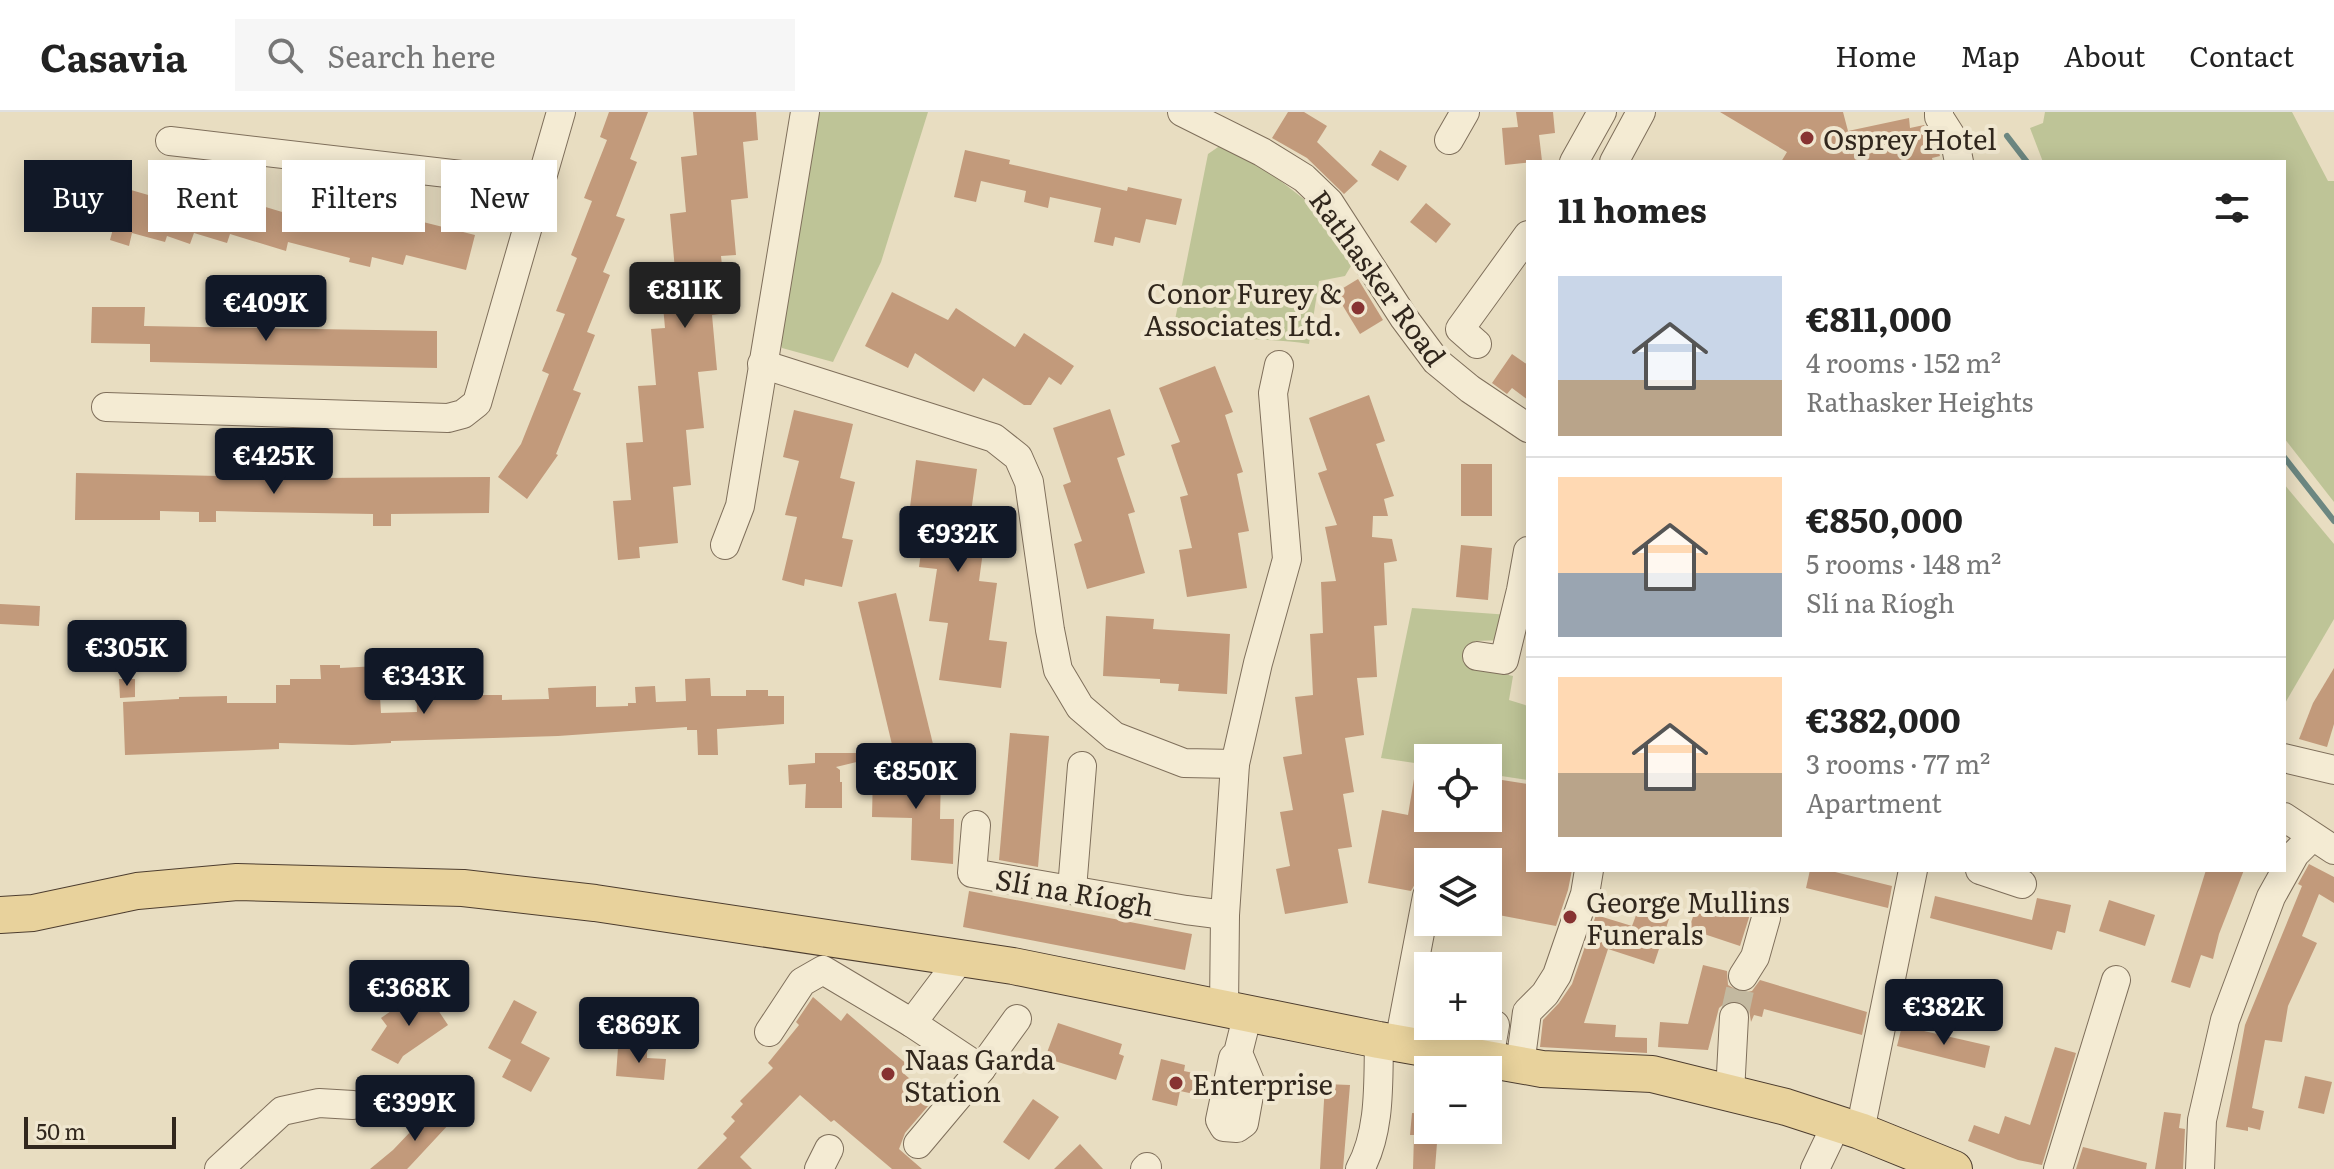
<!DOCTYPE html>
<html lang="en">
<head>
<meta charset="utf-8">
<style>
	body { margin:0; font-family:Literata,serif; background:#f6f6f6; color:#222; height:100vh; display:flex; flex-direction:column; font-size:30px; white-space:nowrap }
	* { box-sizing:border-box; margin:0 }
	p { font-size:26px; color:#767676 }
	.icon { flex:none; width:44px; height:44px; fill:none; stroke:currentColor; stroke-width:2; stroke-linecap:round; stroke-linejoin:round }
	.map { position:relative; flex:1; overflow:hidden }
	.panel { position:absolute; left:1526px; top:48px; width:760px; height:712px; display:flex; flex-direction:column; background:#fff; border-radius:0px; box-shadow:0 4px 20px #0003 }
	.panel>* { flex:none }
	.guide { position:absolute; left:24px; top:48px; width:760px; height:72px; display:flex; gap:16px }
	.fabs { position:absolute; left:1414px; top:632px; display:grid; gap:16px }
	.fabs a { display:grid; place-items:center; width:88px; height:88px; border-radius:0px; background:#fff; box-shadow:0 4px 20px #0003; font-size:40px }
	.scale { position:absolute; left:24px; bottom:20px; width:152px; box-sizing:border-box; padding-left:8px; border:4px solid #31271d; border-top:0; font-size:22px; line-height:28px; white-space:nowrap; color:#31271d; -webkit-text-stroke:6px #f0e7d0; paint-order:stroke }
	.price { position:absolute; translate:-50% -68px; padding:0 18px; border-radius:8px; background:#111827; color:#fff; font-size:26px; line-height:52px; filter:drop-shadow(0 2px 4px #0008) }
	.price::after { content:''; position:absolute; left:50%; top:48px; width:24px; height:18px; margin-left:-12px; background:inherit; clip-path:polygon(0 0,100% 0,50% 100%) }
	.price.on { background:#222; color:#fff }
	ul { padding:0; list-style:none }
	li { display:flex; align-items:center; gap:24px; height:200px; padding:0 32px }
	li+li { border-top:2px solid #e0e0e0 }
	li span { display:grid; place-items:center; flex:none; width:224px; height:160px; border-radius:0px; color:#555 }
	li>.icon { margin-inline-start:auto }
	span .icon { width:96px; height:96px; fill:#fffc; stroke-width:1 }
	li b { font-size:34px }
	h2 { display:flex; justify-content:space-between; align-items:center; height:96px; padding:0 32px; font-size:34px }
	.chip { padding:0 28px; border-radius:0px; background:#fff; box-shadow:0 4px 20px #0003; font-size:28px; line-height:72px }
	.chip.on { background:#111827; color:#fff }
	header { display:flex; align-items:center; gap:48px; box-sizing:border-box; height:112px; padding:0 40px; background:#fff; border-bottom:2px solid #e0e0e0 }
	header strong { font-size:38px }
	nav { display:flex; gap:44px; margin-inline-start:auto; font-size:28px }
	.search { width:560px; height:72px; background:#f6f6f6; display:flex; align-items:center; gap:20px; box-sizing:border-box; padding:0 28px; border-radius:0px; color:#767676; font-size:30px }
	.map>svg:first-child { display:block }
</style>
</head>
<body>
<header>
<strong>Casavia</strong>
<div class="search"><svg class="icon" aria-label="search" viewBox="0 0 24 24"><circle cx="10" cy="10" r="6"/><path d="M15 15l6 6"/></svg>Search here</div>
<nav><a>Home</a><a>Map</a><a>About</a><a>Contact</a></nav>
</header>
<div class="map">
<svg width="2334" height="1057" viewBox="0 0 2334 1057">
	<rect width="100%" height="100%" fill="#e8ddc1"/>
	<g fill="#bec497">
		<path d="M816,0h112l-47,150 -48,100 -51,-14 -6,-17z"/>
		<path d="M2045,0h247l36,69h6v321l-50,-64v-276h-241l-13,-34 13,-5z"/>
		<path d="M1221,33l52,30 50,39 28,52 -6,10 -26,5 -10,63c-45,-7 -91,-3 -136,-14l35,-176z"/>
		<path d="M2284,372l50,60v75l-50,86z"/>
		<path d="M1412,496l98,7 -4,25 -31,1 -5,25 43,10 -4,24 19,6v74l-40,-6v-16h-60v7l-47,-7z"/>
	</g>
	<g fill="none" stroke-linecap="round" stroke-linejoin="round">
		<g stroke="#6c8781" stroke-width="6">
			<path d="M2007,24l20,26"/>
			<path d="M2284,345l50,64"/>
		</g>
	</g>
	<g fill="#c29a7b">
		<path d="M609,0h39l-18,47 7,3 -21,54 9,3 -22,53 7,3 -23,57 8,3 -22,55 8,3 -25,61 2,1 -31,44 -29,-22 23,-33 28,-70 -7,-3 23,-57 -9,-3 21,-53 -6,-3 21,-54 -8,-3 23,-58 -7,-3z"/>
		<path d="M693,0h63l2,28 -15,2 5,56 -17,2 5,55 -15,1 6,57 -15,2 5,55 -19,2 6,56 -18,2 5,55 -18,2 5,56 -39,4 1,11 -22,2 -5,-59 18,-1 -5,-57 17,-1 -5,-56 18,-1 -5,-56 14,-1 -5,-56 15,-2 -5,-56 16,-2 -5,-55 16,-2z"/>
		<path d="M1288,0h16l23,14 -10,16 41,39 -14,13 -37,-36 -35,-20z"/>
		<path d="M1516,0h37l2,21 -16,2 3,26 -37,4 -3,-37 16,-1z"/>
		<path d="M1720,0h123l5,19 61,-13 1,10 14,-3 13,21 3,10 -8,2 1,4h-152l6,-10z"/>
		<path d="M965,38l45,10 -1,4 118,27 1,-4 54,12 -6,26 -30,-6 -6,24 -25,-6 -2,9 -19,-4 7,-34 -51,-11 -2,11 -24,-6 2,-11 -45,-10 -5,21 -22,-5z"/>
		<path d="M1380,38l27,16 -9,15 -27,-16z"/>
		<path d="M124,76l59,17 4,-12 56,17 3,-9 56,17 3,-9 54,14 3,-10 59,16 2,-7 52,13 -9,35 -60,-15 -3,10 -31,-8 -2,10 -21,-5 1,-4 -62,-16 -2,9 -56,-17 -3,9 -33,-10 -4,11 -23,-8 -2,6 -33,-9 -3,13 -19,-6z"/>
		<path d="M1426,91l25,21 -15,19 -26,-21z"/>
		<path d="M1358,167l25,41 -23,14 -25,-41z"/>
		<path d="M892,180l56,28 8,-12 59,39 9,-14 50,33 -13,19 -12,-8 -18,28h-7l-41,-27 -9,14 -59,-39 -7,15 -43,-22z"/>
		<path d="M92,195h53l-1,19 293,5v37l-287,-6v-18l-59,-1z"/>
		<path d="M1512,242l16,11v35l-16,-12 -5,6 -15,-11z"/>
		<path d="M1215,254l18,46 -8,3 18,57 -6,2 12,57 -11,2 9,55 -60,9 -8,-47 13,-2 -12,-51 8,-2 -17,-50 9,-3 -21,-54z"/>
		<path d="M1369,283l16,46 -9,3 18,52 -10,3 4,17h-15l-1,21 20,2 5,22 -13,2 3,62 -13,1 3,51 -20,1 7,57 -19,3 9,54 -11,2 9,53 -14,2 10,54 -63,11 -9,-45 14,-3 -10,-54 13,-2 -10,-53 19,-3 -7,-57 18,-2 -3,-61 13,-1 -2,-51 15,-1 -11,-54 12,-2 -19,-52 9,-3 -18,-52z"/>
		<path d="M1110,297l15,46 -8,3 18,54 -7,2 17,59 -58,16 -13,-45 8,-3 -19,-56 8,-3 -18,-54z"/>
		<path d="M794,298l59,14 -13,54 15,4 -13,56 11,2 -11,47 -37,-8 -1,7 -22,-6 15,-63 -12,-2 14,-54 -16,-4z"/>
		<path d="M916,348l61,9 -8,58 17,2 -7,52 18,2 -8,57 18,2 -6,46 -62,-8 9,-57 -19,-2 8,-52 -18,-2 8,-58 -17,-2z"/>
		<rect x="1461" y="352" width="31" height="52"/>
		<path d="M76,361l237,5 177,-1 -1,36 -98,1v12h-18v-12l-117,-2 -40,-1v11h-17v-10l-39,-1v9h-85z"/>
		<path d="M1461,433l31,3 -4,52 -32,-3z"/>
		<path d="M896,481l37,151 -39,9 -36,-151z"/>
		<path d="M0,492l40,2 -1,20 -39,-2z"/>
		<path d="M1106,504l48,3 -1,10 77,5 -3,60 -49,-3 1,-7 -19,-1v-4l-57,-3z"/>
		<path d="M320,553h20v3l38,-2 3,47 36,-1 -1,-30 28,-1v6h32l1,8h25v5l47,-1 -1,-11 48,-2v21l32,-1v-3h8l-1,-16 20,-1 1,16 30,-1 -1,-22 25,-1 1,18h35v-6h22v6h16v28l-67,5 1,26h-20l-1,-25h-10v-3l-129,9 -167,5v2l-39,2 -73,-2v6l-154,6 -2,-53 56,-3v-2l48,-1v7h49v-18h14v-6h31z"/>
		<path d="M2334,556v56l-7,23 -28,-8 14,-36z"/>
		<path d="M119,567h16v18l-15,1z"/>
		<path d="M1010,621l39,3 -11,131 -39,-7z"/>
		<path d="M1419,637h9v69h67l7,-38 26,4v86h44l-4,20 -12,36 -68,-13v-51h-60v17l-13,5 -4,7 -43,-8 14,-73 26,5z"/>
		<path d="M815,641h53l1,6 -33,8 4,3v12h2v26h-37l1,-24 -17,1 -1,-20 27,-2z"/>
		<path d="M873,659l68,1 -1,47h14l-1,45 -42,-4 1,-42 -40,-1z"/>
		<path d="M2309,752l25,13v26l-15,-9 -17,42 15,7 -29,63 -6,36 -17,-2 -13,68 12,3 -4,19 -12,-3v4l-22,-4 19,-102 57,-139 -4,-2z"/>
		<path d="M1810,758h17l65,16 -4,22 -82,-20z"/>
		<path d="M2206,758h38l-25,64 -6,25 -12,-4 -11,33 -19,-6z"/>
		<path d="M969,779l223,43 -7,36 -222,-43z"/>
		<path d="M1700,783l51,16 -11,35 -51,-17z"/>
		<path d="M1935,784l97,24 5,-22 34,7 -6,28 -8,-2 -5,19 -122,-32z"/>
		<path d="M2109,788l46,15 -10,31 -46,-15z"/>
		<path d="M1638,798l31,9 -15,45 -46,-15 -24,74 32,2 -1,12 32,1v15l-107,-6 3,-27 16,-17 13,-19 24,-69 36,11z"/>
		<path d="M1703,853l24,6 1,14 14,8 10,-2 8,-11 107,32 -5,23 -98,-26 -2,8 -8,-2 -3,7 -2,-13 -6,-7 -9,-2 -8,2 -7,6 -11,42 -50,-3 2,-25 28,2z"/>
		<path d="M426,880l22,33 -45,31 -5,8 -27,-14 16,-24 -6,-8 20,-14 2,4z"/>
		<path d="M813,885l28,24 6,-8 62,53 -6,7 31,26 -29,34 -6,16 23,20h-30l-58,-49 -3,2 -31,-27 -60,62 12,12h-55l30,-31 -4,-4 12,-13 -4,-4 12,-13 -3,-3 33,-33 -5,-5 31,-38 -3,-3z"/>
		<path d="M514,888l23,12 -16,31 29,15 -19,34 -29,-15 9,-17 -23,-12z"/>
		<path d="M1058,911l64,21 -3,10 5,2 -8,24 -71,-22z"/>
		<path d="M1902,914l88,20 -5,22 -88,-22z"/>
		<path d="M2055,935l21,6 -34,112 -24,-5 -50,-19 6,-16 25,9 6,-18 25,9z"/>
		<path d="M618,936l29,2v8l19,1 -2,21 -48,-4z"/>
		<path d="M1161,947l24,6 -1,6 14,3 -4,20 -14,-3 -3,15 -25,-6z"/>
		<path d="M2305,964l27,6 -8,32 -26,-6z"/>
		<path d="M1325,972l25,1 -7,84h-23z"/>
		<path d="M1033,987l26,18 -30,43 -26,-18z"/>
		<path d="M434,995l16,16 -40,43 -3,3h-37l23,-19z"/>
		<path d="M2164,1000l17,2 -2,14 6,1 -2,40h-28z"/>
		<path d="M1412,1001l16,1v16h10l-3,39h-22l1,-34h-4z"/>
		<path d="M1080,1032l23,25h-49z"/>
		<path d="M2083,1035l64,16 -1,6h-70z"/>
	</g>
	<g fill="none" stroke-linecap="round" stroke-linejoin="round">
		<path stroke="#c3b9a0" stroke-width="28" stroke-dasharray="28 14" stroke-linecap="butt" d="M1734,905l9,-41"/>
		<defs>
			<g id="minor">
				<path d="M1182,0l80,40 42,26 25,24 75,116 32,43 34,28 58,39"/>
				<path d="M1939,0v5l16,25 4,20"/>
				<path d="M1449,28l16,-28"/>
				<path d="M170,29l370,43"/>
				<path d="M1574,50l28,-50"/>
				<path d="M1614,50l27,-50"/>
				<path d="M1477,232l-17,-15 68,-94"/>
				<path d="M762,252l232,74 24,19 11,25 21,148 8,40 22,37 34,29 70,27 51,1"/>
				<path d="M106,295l342,11 15,-4 14,-11 84,-291"/>
				<path d="M725,433l15,-39 65,-394"/>
				<path d="M1477,544l27,4 17,-70 7,-39"/>
				<path d="M2284,646l50,12"/>
				<path d="M2284,705l50,33"/>
				<path d="M976,713l-4,48 214,37 39,5"/>
				<path d="M1980,758l42,14"/>
				<path d="M1072,777l10,-123"/>
				<path d="M1743,864l12,-19 11,-39"/>
				<path d="M1224,896l1,-93 10,-151 23,-101 29,-104 -14,-166 6,-28"/>
				<path d="M1488,911l7,2 -6,34"/>
				<path d="M769,920l33,-50 21,-12 89,53"/>
				<path d="M1399,931l28,-147"/>
				<path d="M1238,941l-5,5 -13,62 4,7 13,1 7,-5 7,-39 -13,-31 10,-40"/>
				<path d="M1520,953l7,-53 18,-18 12,-19 28,-81 4,-24"/>
				<path d="M981,957l36,-50"/>
				<path d="M1730,981l4,-76"/>
				<path d="M1860,1019l53,-261"/>
				<path d="M918,1032l63,-75 -69,-46 49,-65"/>
				<path d="M219,1057l63,-58 37,-8 34,2"/>
				<path d="M819,1057l10,-20"/>
				<path d="M1145,1057l2,-2"/>
				<path d="M1360,1057c21,-38 18,-87 19,-129"/>
				<path d="M1815,1057l21,-44"/>
				<path d="M2058,1057l58,-189"/>
				<path d="M2200,1057l2,-49 23,-100 46,-123 24,-43 17,-17"/>
			</g>
			<path id="major" d="M0,803l33,-2 104,-22 100,-9 226,6 132,15 418,63 366,74 163,29 110,5 134,33 74,24 94,38"/>
		</defs>
		<use href="#minor" stroke="#7f6f5b" stroke-width="30"/>
		<use href="#major" stroke="#4d3d2f" stroke-width="38"/>
		<use href="#minor" stroke="#f4ebd3" stroke-width="28"/>
		<use href="#major" stroke="#e8d29c" stroke-width="36"/>
	</g>
	<g fill="#873332" stroke="#f0e7d0" stroke-width="3">
		<circle cx="1807" cy="26" r="8"/>
		<circle cx="1358" cy="196" r="8"/>
		<circle cx="1570" cy="805" r="8"/>
		<circle cx="888" cy="962" r="8"/>
		<circle cx="1176" cy="971" r="8"/>
	</g>
	<g text-anchor="middle" dominant-baseline="central" stroke-width="8" stroke-linejoin="round" paint-order="stroke">
		<g font-size="28" fill="#31271d" stroke="#f0e7d0" text-anchor="start">
			<text x="1823" y="26">Osprey Hotel</text>
			<text x="1342" y="180" text-anchor="end">Conor Furey &amp;<tspan x="1342" dy="32">Associates Ltd.</tspan></text>
			<text x="1586" y="789">George Mullins<tspan x="1586" dy="32">Funerals</tspan></text>
			<text x="904" y="946">Naas Garda<tspan x="904" dy="32">Station</tspan></text>
			<text x="1192" y="971">Enterprise</text>
		</g>
		<g font-size="28" fill="#31271d" stroke="#f0e7d0">
			<text transform="translate(1379 165) rotate(54)">Rathasker Road</text>
			<text transform="translate(1075 779) rotate(10)">Slí na Ríogh</text>
		</g>
	</g>
</svg>
<div class="fabs">
<a><svg class="icon" aria-label="locate" viewBox="0 0 24 24"><circle cx="12" cy="12" r="6"/><path d="M12 2v4M12 18v4M2 12h4M18 12h4"/></svg></a>
<a><svg class="icon" aria-label="layers" viewBox="0 0 24 24"><path d="M12 4l9 5-9 5-9-5zM3 14l9 5 9-5"/></svg></a>
<a>+</a>
<a>−</a>
</div>
<div class="scale">50 m</div>
<b class="price on" style="left:685px;top:218px">€811K</b>
<b class="price" style="left:266px;top:231px">€409K</b>
<b class="price" style="left:274px;top:384px">€425K</b>
<b class="price" style="left:958px;top:462px">€932K</b>
<b class="price" style="left:127px;top:576px">€305K</b>
<b class="price" style="left:424px;top:604px">€343K</b>
<b class="price" style="left:916px;top:699px">€850K</b>
<b class="price" style="left:409px;top:916px">€368K</b>
<b class="price" style="left:1944px;top:935px">€382K</b>
<b class="price" style="left:639px;top:953px">€869K</b>
<b class="price" style="left:415px;top:1031px">€399K</b>
<div class="guide">
<a class="chip on">Buy</a>
<a class="chip">Rent</a>
<a class="chip">Filters</a>
<a class="chip">New</a>
</div>
<section class="panel">
<h2>11 homes<svg class="icon" aria-label="filters" viewBox="0 0 24 24"><path d="M4 7h16M4 17h16"/><circle cx="9" cy="7" r="2"/><circle cx="15" cy="17" r="2"/></svg></h2>
<ul>
<li><span style="background:linear-gradient(#c9d6e8 65%,#b9a48a 0)"><svg class="icon" aria-label="home" viewBox="0 0 24 24"><path d="M3 11l9-7 9 7M6 9v11h12V9"/></svg></span><div><b>€811,000</b><p>4 rooms · 152 m²</p><p>Rathasker Heights</p></div></li>
<li><span style="background:linear-gradient(#ffd9b3 60%,#9aa5b1 0)"><svg class="icon" aria-label="home" viewBox="0 0 24 24"><path d="M3 11l9-7 9 7M6 9v11h12V9"/></svg></span><div><b>€850,000</b><p>5 rooms · 148 m²</p><p>Slí na Ríogh</p></div></li>
<li><span style="background:linear-gradient(#ffd9b3 60%,#b9a48a 0)"><svg class="icon" aria-label="home" viewBox="0 0 24 24"><path d="M3 11l9-7 9 7M6 9v11h12V9"/></svg></span><div><b>€382,000</b><p>3 rooms · 77 m²</p><p>Apartment</p></div></li>
</ul>
</section>
</div>
</body>
</html>
